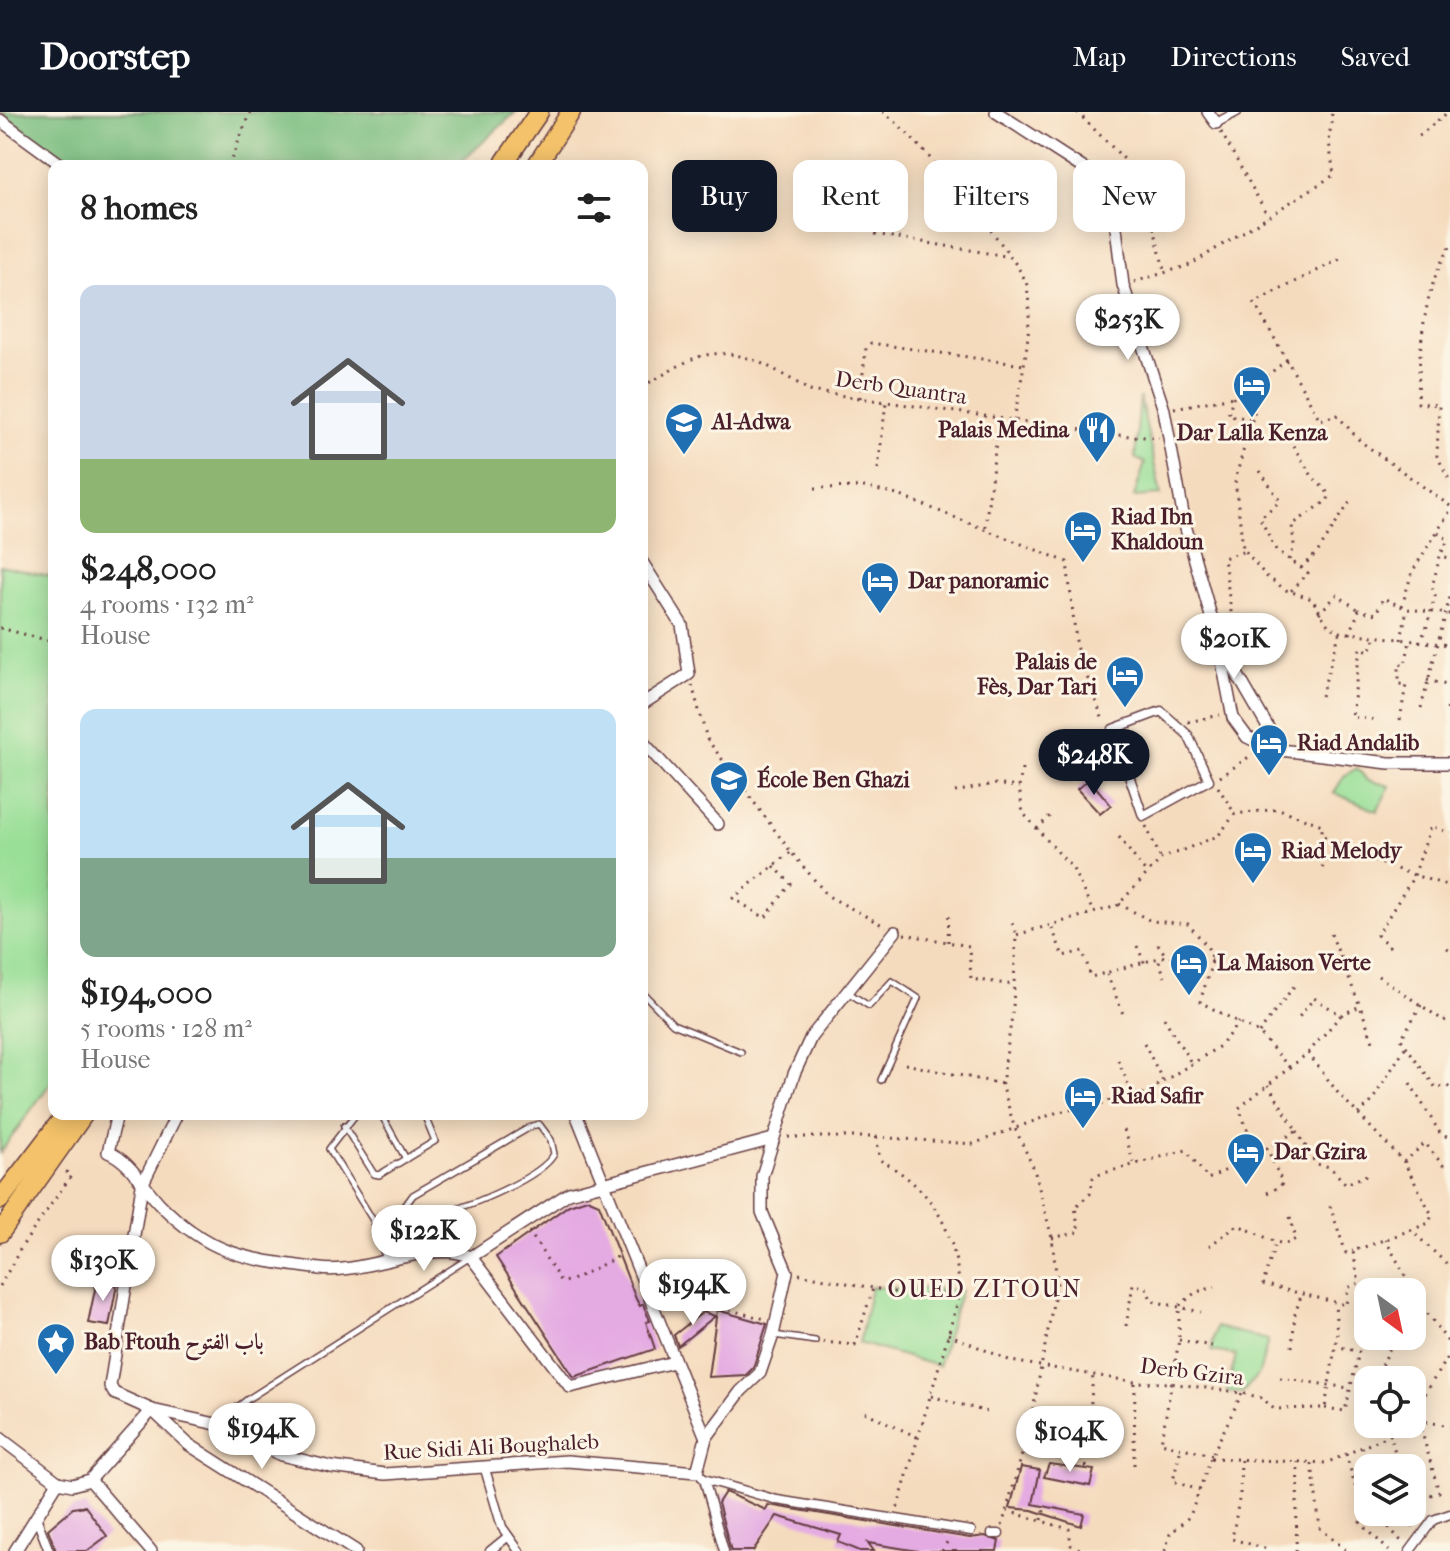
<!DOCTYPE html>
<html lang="en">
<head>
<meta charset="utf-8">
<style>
	body { margin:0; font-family:"IM FELL French Canon",Amiri,serif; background:#f2f2f2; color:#222; height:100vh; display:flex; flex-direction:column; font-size:30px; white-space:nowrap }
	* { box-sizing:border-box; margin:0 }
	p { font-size:26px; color:#767676 }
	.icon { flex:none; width:44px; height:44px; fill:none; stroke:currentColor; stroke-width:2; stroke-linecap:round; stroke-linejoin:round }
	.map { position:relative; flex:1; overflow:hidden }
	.side { position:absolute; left:48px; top:48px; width:600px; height:960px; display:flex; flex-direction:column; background:#fff; border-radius:16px; box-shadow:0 4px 20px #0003 }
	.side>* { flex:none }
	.guide { position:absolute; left:672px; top:48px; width:658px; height:72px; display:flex; gap:16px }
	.needle { width:52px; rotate:147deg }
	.tools { position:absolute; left:1354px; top:1166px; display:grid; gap:16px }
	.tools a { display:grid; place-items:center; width:72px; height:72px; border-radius:16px; background:#fff; box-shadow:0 4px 20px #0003; font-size:40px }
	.price { position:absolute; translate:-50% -68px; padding:0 18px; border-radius:28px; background:#fff; color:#222; font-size:26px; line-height:52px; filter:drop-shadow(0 2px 4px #0008) }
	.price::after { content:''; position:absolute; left:50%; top:48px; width:24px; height:18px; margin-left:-12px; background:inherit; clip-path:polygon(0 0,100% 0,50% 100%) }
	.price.on { background:#111827; color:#fff }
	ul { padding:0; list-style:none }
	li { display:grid; align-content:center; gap:16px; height:424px; padding:0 32px }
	li span { display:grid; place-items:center; height:248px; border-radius:16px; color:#555 }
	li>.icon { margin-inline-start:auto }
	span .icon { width:144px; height:144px; fill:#fffc; stroke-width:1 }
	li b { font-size:34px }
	h2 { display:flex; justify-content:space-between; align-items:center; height:96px; padding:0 32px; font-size:34px }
	.pill { padding:0 28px; border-radius:16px; background:#fff; box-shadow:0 4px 20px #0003; font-size:28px; line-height:72px }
	.pill.on { background:#111827; color:#fff }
	header { display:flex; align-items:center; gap:48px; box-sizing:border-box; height:112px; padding:0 40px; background:#111827; color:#fff }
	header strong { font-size:38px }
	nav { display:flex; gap:44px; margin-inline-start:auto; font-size:28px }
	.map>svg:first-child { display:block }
</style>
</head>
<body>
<header>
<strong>Doorstep</strong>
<nav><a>Map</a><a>Directions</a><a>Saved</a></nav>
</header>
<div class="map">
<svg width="1450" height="1439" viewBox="0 0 1450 1439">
	<rect width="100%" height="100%" fill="#fcf5e5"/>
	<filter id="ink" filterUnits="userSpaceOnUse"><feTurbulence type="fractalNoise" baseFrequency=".0125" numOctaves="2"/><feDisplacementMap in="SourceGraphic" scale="16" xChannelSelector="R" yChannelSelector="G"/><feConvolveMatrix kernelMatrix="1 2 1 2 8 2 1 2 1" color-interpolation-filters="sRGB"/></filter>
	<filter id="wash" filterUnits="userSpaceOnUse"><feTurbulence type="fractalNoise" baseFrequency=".006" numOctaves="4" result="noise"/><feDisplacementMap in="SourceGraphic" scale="32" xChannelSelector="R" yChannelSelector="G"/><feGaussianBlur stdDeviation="1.8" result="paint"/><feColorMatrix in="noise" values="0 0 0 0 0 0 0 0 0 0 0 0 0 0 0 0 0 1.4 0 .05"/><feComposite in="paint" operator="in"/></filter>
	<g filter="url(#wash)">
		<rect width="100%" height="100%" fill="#f5dbbe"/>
		<g fill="#9adf98" stroke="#727f62" stroke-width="2">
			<path d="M1140,285l21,98 -27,2 11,-34 -10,-5z"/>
			<path d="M0,453l54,12v501l-54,75z"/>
			<path d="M1357,656l10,12 23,6 -13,25 -43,-18 10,-17z"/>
			<path d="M871,1175l90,3 -23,76 -79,-23z"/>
			<path d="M1216,1215l52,13 -9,34 -17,19 -15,-1 9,-37 -25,-4z"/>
		</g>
		<path fill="#7bbe80" stroke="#626e56" stroke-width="2" d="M1,0h515l-59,54h-397z"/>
		<g id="blocks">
			<g fill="#e4aae2">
				<path d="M1089,667l22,26 -11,9 -23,-25z"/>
				<path d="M587,1087l12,5 37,95 4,7 3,-2 7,17 -4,1 9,27 -81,28 -78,-120 73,-52z"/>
				<path d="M97,1168l20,4 -8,42 -21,-3z"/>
				<path d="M717,1198l50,14 -14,44 -7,7 -38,2z"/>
				<path d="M703,1200l12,4 -37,30 -4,-11z"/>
				<path d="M1049,1352l45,6 -4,16 -46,-9z"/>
				<path d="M1021,1355l19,3 -7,34 51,10 -3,12 -49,-16 -22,-2z"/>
				<path d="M725,1380l41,18 2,-5 202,33 15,-2 14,5 -2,10h-79l-50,-8 6,8h-14l-22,-9 3,-7 -64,-19 -24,35h-22l-13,-48z"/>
				<path d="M85,1394l22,30 -20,15h-31l-8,-22 25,-21z"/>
			</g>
		</g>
	</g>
	<g filter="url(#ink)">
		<use href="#blocks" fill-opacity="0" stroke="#643b41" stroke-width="2"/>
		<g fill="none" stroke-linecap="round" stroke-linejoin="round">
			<defs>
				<g id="service">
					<path d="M642,880l31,32 68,28"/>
					<path d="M849,881l20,13 23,-25 26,17 -37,82"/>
					<path d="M356,1002l-27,35 45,73 12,38"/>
					<path d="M381,1002l25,45"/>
					<path d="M344,1014l30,48 5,1 56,-34 -11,-27"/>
					<path d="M396,1106l14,36"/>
					<path d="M374,1110c23,-5 46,-6 69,-10 26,-5 99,-35 111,-58l-3,-14 -12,-16 -7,2 -119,69 -17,23"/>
					<path d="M774,1223l41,6"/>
					<path d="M217,1311l31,-24 221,-141"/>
				</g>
				<g id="pedestrian">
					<path d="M1216,11l21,-11"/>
					<path d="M1161,599l27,24 21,45 -66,36 -30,-87z"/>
					<path d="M485,1357l17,58 17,24"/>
					<path d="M697,1360l7,7 73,21 194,31"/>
					<path d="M704,1367l20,72"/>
					<path d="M36,1405l13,34"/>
					<path d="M992,1422h7"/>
					<path d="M490,1439l16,-13"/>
					<path d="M1410,1439l23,-31 17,-6"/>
				</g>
				<g id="minor">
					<path d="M996,0l93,60 10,10 16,38 8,65 41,125 21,115 33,116 15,77 14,19 25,12 117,14h61"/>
					<path d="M1208,0l8,11"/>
					<path d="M0,8l63,46"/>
					<path d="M642,450l40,63 7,49 -47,30"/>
					<path d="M1218,529l63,109"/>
					<path d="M642,629l76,83"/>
					<path d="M117,1002l-9,38c21,8 35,34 51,51 52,54 90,56 161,66 45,6 112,-31 151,-12l99,130 104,-25"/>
					<path d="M177,1002l-35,71 -32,201 4,7 38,17 36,34 168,107"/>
					<path d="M471,1145l98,-64 204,-54"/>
					<path d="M152,1298l64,14 65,31 50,12 54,7 182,-13 130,11 9,-34 -130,-324"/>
					<path d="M0,1326l58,44"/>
					<path d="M706,1326l35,-47 19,-18 13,-38 14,-63 -25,-60v-36l32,-102 17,-37 84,-105"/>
					<path d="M90,1368l61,71"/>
					<path d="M15,1439l43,-69 14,3 18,-5 62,-70"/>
				</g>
				<g id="primary">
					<path d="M502,54l37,-54"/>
					<path d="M536,54l35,-54"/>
					<path d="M0,1088l66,-86"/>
					<path d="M0,1121l84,-119"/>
				</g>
			</defs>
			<use href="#service" stroke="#643b41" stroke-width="8"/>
			<use href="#pedestrian" stroke="#643b41" stroke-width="11"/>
			<use href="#minor" stroke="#643b41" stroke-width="14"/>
			<use href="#primary" stroke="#643b41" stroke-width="21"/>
			<g stroke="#643b41" stroke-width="3" stroke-dasharray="2 6" stroke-linecap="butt">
				<path d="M883,0c23,13 141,151 144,174 7,45 -6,90 -13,135"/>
				<path d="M1077,0l65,65 23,97"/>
				<path d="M1221,20l47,84"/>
				<path d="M1419,24l29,-24"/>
				<path d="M229,54l21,-54"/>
				<path d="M875,122l136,23"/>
				<path d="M1450,135c-28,42 -31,108 -32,156l21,2 -2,51 13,25"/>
				<path d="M1134,170l56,-17 144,-90 -5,-33 3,-30"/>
				<path d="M1287,248l-33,-57 90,-46"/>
				<path d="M1240,261l-12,42 24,4"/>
				<path d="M642,274c18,-8 38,-23 56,-29 41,-13 80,14 112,34l307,44 42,3"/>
				<path d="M860,286l6,-50 5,-5 152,22"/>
				<path d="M1174,296l59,-11"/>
				<path d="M878,357l8,-67"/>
				<path d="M1260,359l20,30 -20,17 16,32 32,23 -18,19"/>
				<path d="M815,376l49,-1 37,9 166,66 10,87 27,74"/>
				<path d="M1450,394l-90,-65 -23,-26 -17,5 -33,-60 -23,18 -29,102 8,68 23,28 20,14 26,9 16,26 12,7 110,13"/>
				<path d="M985,415l14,-107"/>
				<path d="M1438,420l10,8 -8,16"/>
				<path d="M1290,448l4,-15 -2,-20 36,-25 1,-6 -17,-18 -20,-32"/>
				<path d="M1301,456l16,-15 33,-51"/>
				<path d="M1402,494l10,-34 38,-61"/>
				<path d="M1319,501l18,-18 22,15"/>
				<path d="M0,516l54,14"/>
				<path d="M1350,522l9,-24 17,4 7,-16 24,11 43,5"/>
				<path d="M1229,523l4,-8 -9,-69 21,-7"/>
				<path d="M1375,527l-5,12 -10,-3 -8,69 24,3"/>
				<path d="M1401,528l6,-31"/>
				<path d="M1419,530l7,-12 9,-34 -3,-9 8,-31 10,2"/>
				<path d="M1427,568l23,6"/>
				<path d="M692,573l15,54 84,113 37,44 58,31"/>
				<path d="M1321,584l19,-64"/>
				<path d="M1421,596l29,-111"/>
				<path d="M1447,598l3,-10"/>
				<path d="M1400,608l6,-35 -7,-1v-20l6,1 5,-24"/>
				<path d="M1188,610l32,-7"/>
				<path d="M1022,657l-3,18 4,26 50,56 20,43"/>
				<path d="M1220,665l33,-23"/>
				<path d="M1218,675l17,27"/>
				<path d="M955,680l39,-8 25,3"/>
				<path d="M1146,714l15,33"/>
				<path d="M1037,717l17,-17"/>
				<path d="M1119,725l27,36"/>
				<path d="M774,754l17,18 -26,34 -32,-20 58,-46"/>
				<path d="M1322,756l15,-25"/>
				<path d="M1119,792l32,17 37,3 19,22 6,13 -13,43 59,31 31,35"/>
				<path d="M1012,811l4,11"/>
				<path d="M1052,816l11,28 20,-5 8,26 75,-21 67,7"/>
				<path d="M904,822l65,12 2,33 44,6"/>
				<path d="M1331,822l29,72"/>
				<path d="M948,830l1,-31"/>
				<path d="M1158,832l8,12"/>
				<path d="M1137,834l8,18"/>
				<path d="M1390,835l-13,-12 37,-59 17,-50 19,7"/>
				<path d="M1447,836l3,2"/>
				<path d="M1159,849l6,16"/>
				<path d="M1107,862l16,40"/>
				<path d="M1378,864l66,45 6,-4"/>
				<path d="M1421,893l-20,34 35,49 10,-3 4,3"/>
				<path d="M1341,903l19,-9 13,35"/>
				<path d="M1164,906l29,48"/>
				<path d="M1259,921l38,-51"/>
				<path d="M1144,931l19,38"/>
				<path d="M1308,941l30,40 66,69 28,53 -3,8 -18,7 39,37"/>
				<path d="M1118,948l12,29"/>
				<path d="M905,952l97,20"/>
				<path d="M1410,971l30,50 10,6"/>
				<path d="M1358,1002l12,-10 36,-58"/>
				<path d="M1124,1018l10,35"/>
				<path d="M1297,1019l19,33 14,3 16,17 23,-10"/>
				<path d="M788,1025h88l97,7 85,-32 45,-8 27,-15 10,7 80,-50 19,-24"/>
				<path d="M876,1025l4,23c55,30 76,72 80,134l-63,216"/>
				<path d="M1404,1050l21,-19 21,26"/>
				<path d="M1267,1081l14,-7 1,-4 -15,-34 30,-17 -29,-46"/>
				<path d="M1330,1094l16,47 7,-2"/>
				<path d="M1290,1105l6,22 -11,5 -9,-2 -13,42 83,21 2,-17 11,-5 -6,-32 58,-21"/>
				<path d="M529,1119l32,51 9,-1 49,-25"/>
				<path d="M1052,1126l27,-6 -4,-25 15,-13 3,-16 4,-3 89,-25 22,29 49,-24 -18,-47 69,-55 33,-38 -27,-17 -15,19"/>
				<path d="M1385,1127l38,68 -11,8"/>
				<path d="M1209,1134l29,-21 38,17"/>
				<path d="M799,1162l74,14"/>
				<path d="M0,1174l22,-40 49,-70 -7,-6"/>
				<path d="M660,1180l105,27"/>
				<path d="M1423,1195l27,38"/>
				<path d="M1126,1214l7,-42 13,4 6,13 49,11"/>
				<path d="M948,1222l63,27 124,21 35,1 72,10 20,5 12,11 51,-1 12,-72 -2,-33"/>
				<path d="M1179,1228l33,6"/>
				<path d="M823,1230l32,3 18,-57 30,6h57"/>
				<path d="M1292,1235l3,-33 6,-18"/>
				<path d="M1280,1266l69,10"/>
				<path d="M1376,1268l19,-44"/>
				<path d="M931,1284l56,16"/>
				<path d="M1412,1285l9,4 1,18"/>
				<path d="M1421,1289l29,-49"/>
				<path d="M1325,1296l20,3 14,-59 -22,-6"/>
				<path d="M865,1300l54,26"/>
				<path d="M1419,1310l20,70 -17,6"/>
				<path d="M1390,1321l9,35"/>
				<path d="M1088,1335l19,2"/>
				<path d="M1362,1335l10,21"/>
				<path d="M1180,1340l-7,29 28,10"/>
				<path d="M1346,1342l19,66"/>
				<path d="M1212,1343l-51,-12 18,-103v-34l17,-14 19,-5"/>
				<path d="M1211,1346l115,5 96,-42 28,5"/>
				<path d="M1241,1348l-1,34 -8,45 36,10"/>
				<path d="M1312,1352l8,64 27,23"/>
				<path d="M1134,1353l1,-83"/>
				<path d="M1086,1355l7,-93"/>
				<path d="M1412,1389l10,-3 6,12"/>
				<path d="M1007,1399l62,18 2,16 13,6"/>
				<path d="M1382,1400l-22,10 29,29"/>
				<path d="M1403,1400l12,17"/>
				<path d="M1378,1403l24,27"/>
				<path d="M1042,1408l2,-10"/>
				<path d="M1002,1414l28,-100 27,-144 -5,-44 -18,-69 -20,-43 -12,-42 11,-75 3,-74 101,-29 44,-47 57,-23 17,-22 44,-5 43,16v10c38,23 86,39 128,51"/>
				<path d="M942,1439l8,-14"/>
				<path d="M1165,1439l5,-17 20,-18 22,-61 30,-62"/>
				<path d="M1296,1439l2,-89"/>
			</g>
			<use href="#service" stroke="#fff" stroke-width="5"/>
			<use href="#pedestrian" stroke="#fff" stroke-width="8"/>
			<use href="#minor" stroke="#fff" stroke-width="11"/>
			<use href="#primary" stroke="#f3c26a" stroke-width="18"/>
		</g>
	</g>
	<defs>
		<symbol id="hotel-pin" viewBox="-11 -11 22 30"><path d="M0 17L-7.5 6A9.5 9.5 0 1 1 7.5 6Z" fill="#1f6fb2" stroke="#fcf5e5"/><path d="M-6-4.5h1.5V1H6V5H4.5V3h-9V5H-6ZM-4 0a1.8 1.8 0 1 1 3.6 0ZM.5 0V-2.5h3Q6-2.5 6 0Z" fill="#fff"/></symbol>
		<symbol id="school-pin" viewBox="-11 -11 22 30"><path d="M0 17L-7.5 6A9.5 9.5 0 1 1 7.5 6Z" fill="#1f6fb2" stroke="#fcf5e5"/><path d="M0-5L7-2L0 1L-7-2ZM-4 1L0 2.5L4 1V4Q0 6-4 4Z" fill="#fff"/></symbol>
		<symbol id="restaurant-pin" viewBox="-11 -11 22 30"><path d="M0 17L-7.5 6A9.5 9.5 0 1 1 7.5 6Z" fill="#1f6fb2" stroke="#fcf5e5"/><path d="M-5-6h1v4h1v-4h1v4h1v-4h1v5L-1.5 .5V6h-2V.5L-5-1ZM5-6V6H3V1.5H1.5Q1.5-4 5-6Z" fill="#fff"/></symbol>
		<symbol id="sight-pin" viewBox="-11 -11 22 30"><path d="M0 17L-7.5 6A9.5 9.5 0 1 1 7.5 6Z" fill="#1f6fb2" stroke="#fcf5e5"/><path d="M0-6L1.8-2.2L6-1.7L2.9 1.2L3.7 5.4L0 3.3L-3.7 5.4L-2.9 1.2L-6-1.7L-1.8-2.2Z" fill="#fff"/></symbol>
	</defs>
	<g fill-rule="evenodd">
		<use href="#hotel-pin" x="1230" y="251" width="44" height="60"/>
		<use href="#school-pin" x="662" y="288" width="44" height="60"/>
		<use href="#restaurant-pin" x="1075" y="296" width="44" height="60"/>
		<use href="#hotel-pin" x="1061" y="396" width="44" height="60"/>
		<use href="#hotel-pin" x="858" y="447" width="44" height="60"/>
		<use href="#hotel-pin" x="1103" y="541" width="44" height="60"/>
		<use href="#hotel-pin" x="1247" y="609" width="44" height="60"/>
		<use href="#school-pin" x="707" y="646" width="44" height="60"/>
		<use href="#hotel-pin" x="1231" y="717" width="44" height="60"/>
		<use href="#hotel-pin" x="1167" y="829" width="44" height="60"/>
		<use href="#hotel-pin" x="1061" y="962" width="44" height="60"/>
		<use href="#hotel-pin" x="1224" y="1018" width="44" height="60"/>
		<use href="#sight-pin" x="34" y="1208" width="44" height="60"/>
	</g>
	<g text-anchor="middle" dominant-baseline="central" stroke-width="6" stroke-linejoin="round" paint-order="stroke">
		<g font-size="22" fill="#4a1f2b" stroke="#fcf5e5">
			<text transform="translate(901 276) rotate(8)">Derb Quantra</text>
			<text transform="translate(1192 1260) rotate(7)">Derb Gzira</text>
			<text transform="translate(491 1335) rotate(-3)">Rue Sidi Ali Boughaleb</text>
		</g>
		<g font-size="22" font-weight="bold" fill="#4a1f2b" stroke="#fcf5e5" text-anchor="start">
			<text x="712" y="310">Al-Adwa</text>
			<text x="1069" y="318" text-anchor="end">Palais Medina</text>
			<text x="1252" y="321" text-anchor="middle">Dar Lalla Kenza</text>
			<text x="1111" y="405">Riad Ibn<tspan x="1111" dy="25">Khaldoun</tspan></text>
			<text x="908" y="469">Dar panoramic</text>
			<text x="1097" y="550" text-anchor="end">Palais de<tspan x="1097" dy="25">Fès, Dar Tari</tspan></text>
			<text x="1297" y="631">Riad Andalib</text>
			<text x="757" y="668">École Ben Ghazi</text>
			<text x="1281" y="739">Riad Melody</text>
			<text x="1217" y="851">La Maison Verte</text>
			<text x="1111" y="984">Riad Safir</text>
			<text x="1274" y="1040">Dar Gzira</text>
			<text x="84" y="1230">Bab Ftouh باب الفتوح</text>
		</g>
		<g font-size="24" letter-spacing="2" fill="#4a1f2b" stroke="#fcf5e5">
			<text x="985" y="1177">OUED ZITOUN</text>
		</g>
	</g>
</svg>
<div class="tools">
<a><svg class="needle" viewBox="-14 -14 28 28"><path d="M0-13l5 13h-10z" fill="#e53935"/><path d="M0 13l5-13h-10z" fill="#767676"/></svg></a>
<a><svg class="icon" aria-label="locate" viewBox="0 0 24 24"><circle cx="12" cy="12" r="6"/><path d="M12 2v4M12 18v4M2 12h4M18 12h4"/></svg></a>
<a><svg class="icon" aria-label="layers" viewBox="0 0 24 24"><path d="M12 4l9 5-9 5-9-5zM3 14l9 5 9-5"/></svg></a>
</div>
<b class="price" style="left:1128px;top:250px">$253K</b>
<b class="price" style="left:1234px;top:569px">$201K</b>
<b class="price on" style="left:1094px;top:685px">$248K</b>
<b class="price" style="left:424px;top:1161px">$122K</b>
<b class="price" style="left:103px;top:1191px">$130K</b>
<b class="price" style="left:693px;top:1215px">$194K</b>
<b class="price" style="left:262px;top:1359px">$194K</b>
<b class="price" style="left:1070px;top:1362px">$104K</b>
<div class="guide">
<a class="pill on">Buy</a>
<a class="pill">Rent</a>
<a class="pill">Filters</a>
<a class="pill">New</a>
</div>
<section class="side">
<h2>8 homes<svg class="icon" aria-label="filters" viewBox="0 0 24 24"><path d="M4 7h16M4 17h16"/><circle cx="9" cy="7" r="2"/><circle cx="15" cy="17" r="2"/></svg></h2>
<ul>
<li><span style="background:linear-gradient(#c9d6e8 70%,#8fb573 0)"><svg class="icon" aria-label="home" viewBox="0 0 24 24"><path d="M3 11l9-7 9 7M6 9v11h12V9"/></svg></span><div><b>$248,000</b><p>4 rooms · 132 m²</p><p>House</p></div></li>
<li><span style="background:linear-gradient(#bfe0f5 60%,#7fa58c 0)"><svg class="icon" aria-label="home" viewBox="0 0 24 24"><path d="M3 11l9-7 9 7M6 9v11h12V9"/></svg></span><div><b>$194,000</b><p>5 rooms · 128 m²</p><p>House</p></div></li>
</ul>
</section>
</div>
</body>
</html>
